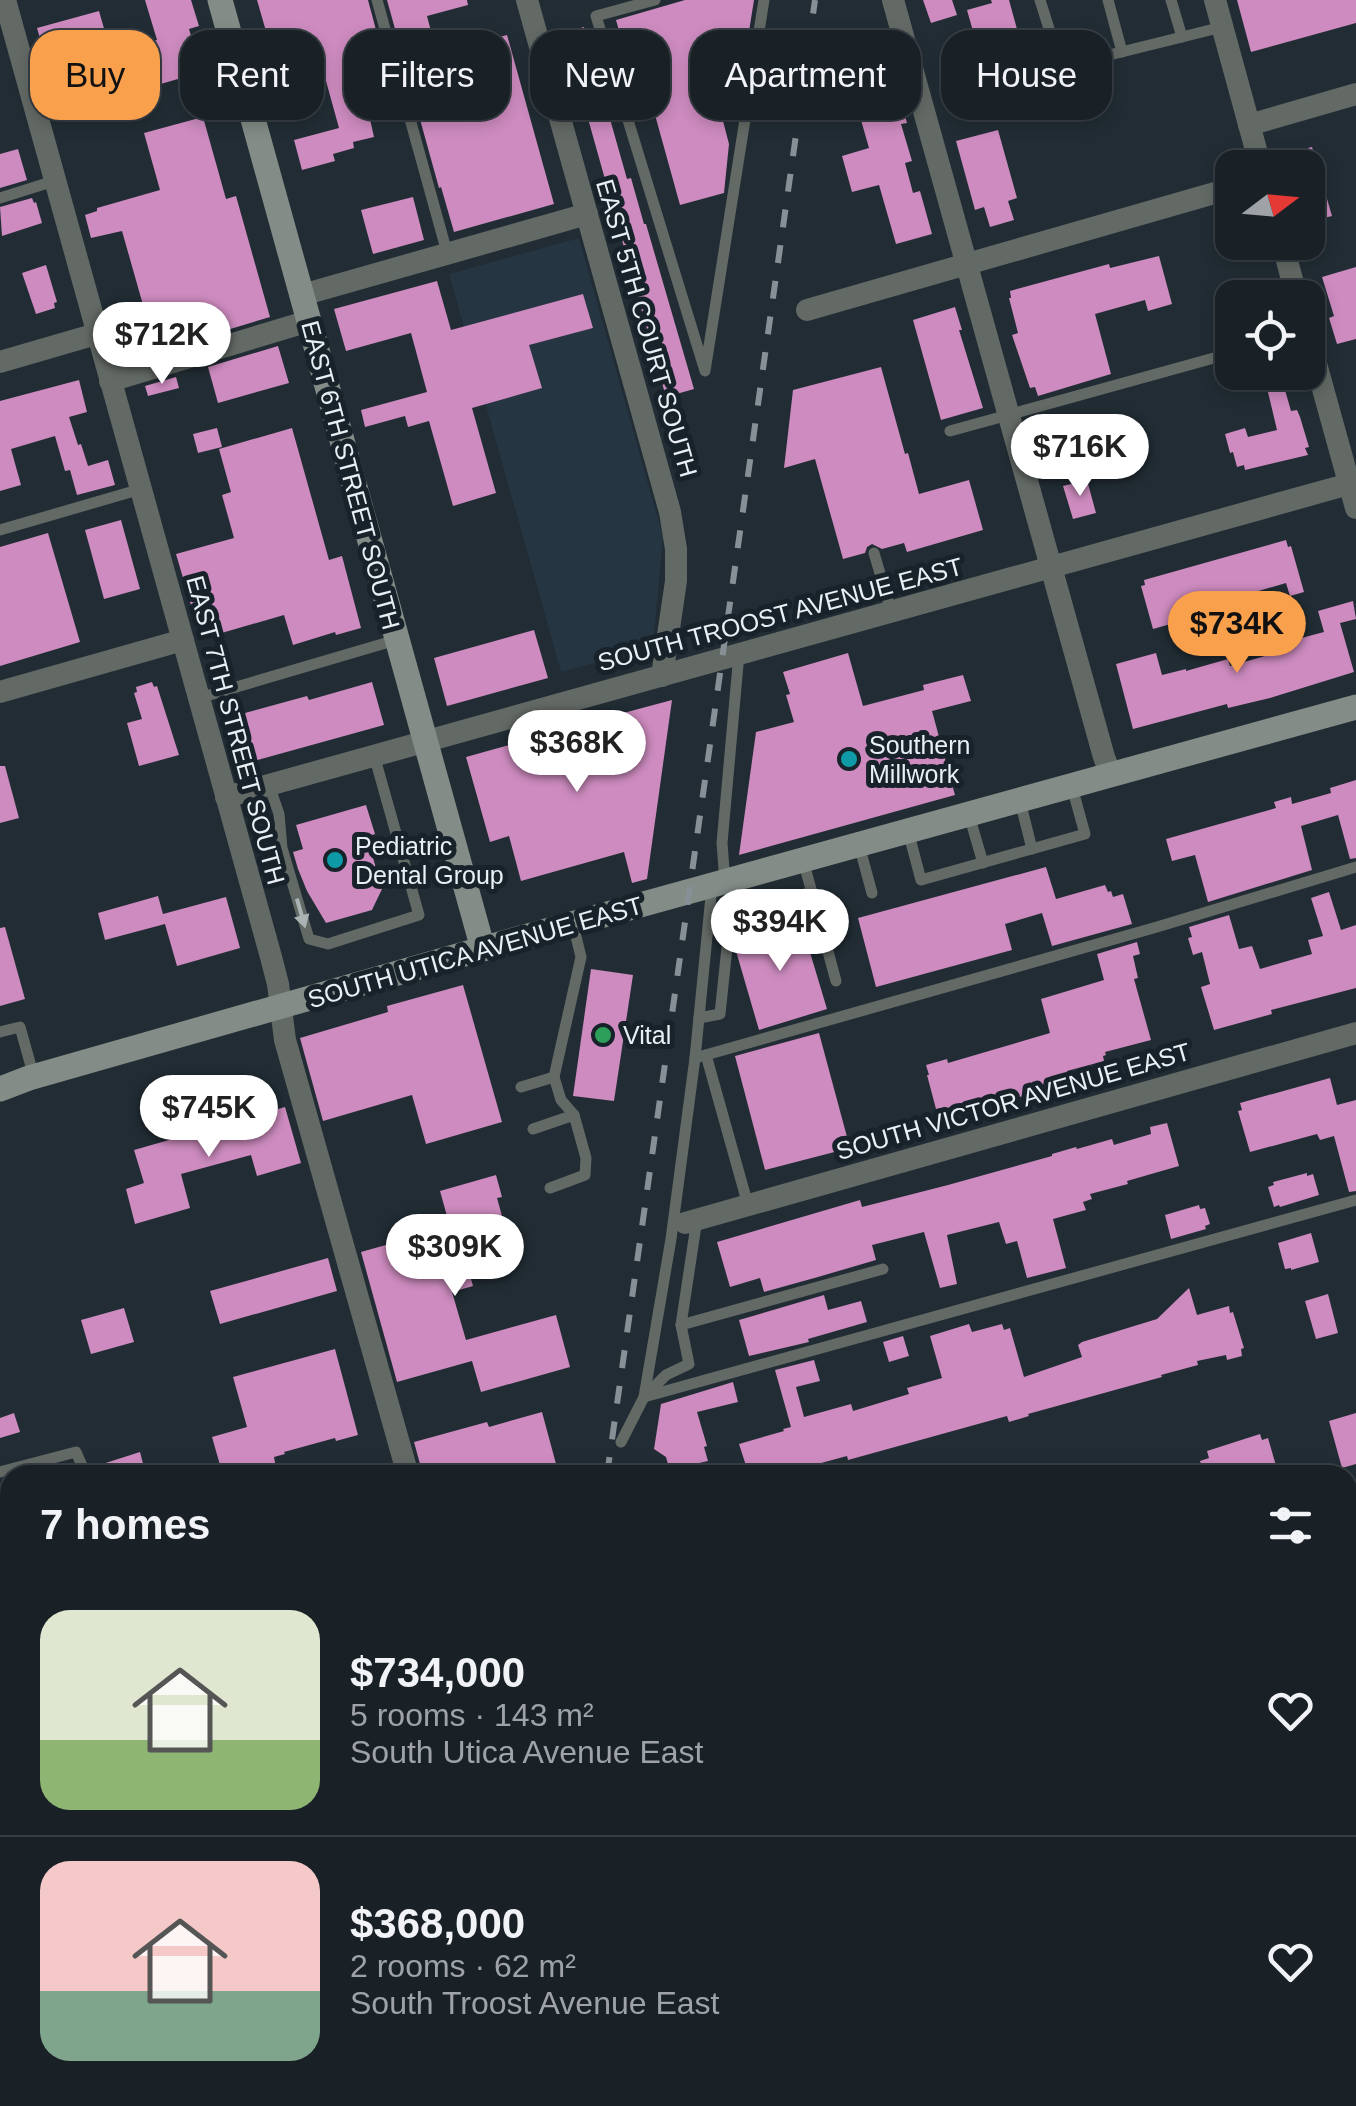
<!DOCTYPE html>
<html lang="en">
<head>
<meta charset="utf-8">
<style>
	body { margin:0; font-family:Arial,sans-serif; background:#262e33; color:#f1f3f6; height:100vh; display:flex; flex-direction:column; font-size:38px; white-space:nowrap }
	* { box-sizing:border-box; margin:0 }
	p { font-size:32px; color:#9fa3a7 }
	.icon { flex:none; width:55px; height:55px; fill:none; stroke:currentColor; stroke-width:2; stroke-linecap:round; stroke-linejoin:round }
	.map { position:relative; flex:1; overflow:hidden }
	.drawer { position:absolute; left:0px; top:1465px; width:1358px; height:642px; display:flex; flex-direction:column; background:#192127; border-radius:30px 30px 0 0; box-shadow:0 5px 15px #0003,0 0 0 2px #373e44 }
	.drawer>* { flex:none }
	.hud { position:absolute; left:30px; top:30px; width:1298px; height:90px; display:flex; gap:20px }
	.needle { width:65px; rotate:74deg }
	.tools { position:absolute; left:1215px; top:150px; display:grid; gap:20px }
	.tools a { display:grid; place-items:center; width:110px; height:110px; border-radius:20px; background:#192127; box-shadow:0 5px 15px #0003,0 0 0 2px #373e44; font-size:50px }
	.price { position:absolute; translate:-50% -85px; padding:0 22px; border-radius:35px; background:#fff; color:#222; font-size:32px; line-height:65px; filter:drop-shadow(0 2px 5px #0008) }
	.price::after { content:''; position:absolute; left:50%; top:60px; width:30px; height:22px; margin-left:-15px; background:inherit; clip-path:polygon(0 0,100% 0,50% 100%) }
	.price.current { background:#f9a04d; color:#111 }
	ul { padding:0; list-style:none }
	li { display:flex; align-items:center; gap:30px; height:250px; padding:0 40px }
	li+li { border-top:2px solid #373e44 }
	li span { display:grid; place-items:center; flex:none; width:280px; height:200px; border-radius:30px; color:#555 }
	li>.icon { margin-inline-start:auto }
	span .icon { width:120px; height:120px; fill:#fffc; stroke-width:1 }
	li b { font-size:42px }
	h2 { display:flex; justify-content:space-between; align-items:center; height:120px; padding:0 40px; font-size:42px }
	.chip { padding:0 35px; border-radius:30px; background:#192127; box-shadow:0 5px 15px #0003,0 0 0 2px #373e44; font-size:35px; line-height:90px }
	.chip.current { background:#f9a04d; color:#111 }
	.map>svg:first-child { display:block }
</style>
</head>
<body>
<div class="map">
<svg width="1356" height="2106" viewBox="0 0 1356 2106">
	<rect width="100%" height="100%" fill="#212c34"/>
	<path fill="#253542" d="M579,238l84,299 -10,110 -92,25 -112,-398z"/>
	<g fill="#cd8bbf">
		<path d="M145,0h46l8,26 -10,3 13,43 -110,32 -16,-53 -30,8 -9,-31 62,-17 12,42 46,-13z"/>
		<path d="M257,0h111l30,112 -28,7 4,18 -21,5 1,6 -21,6 2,7 -33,9 -8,-30 45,-12 -13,-47 -30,9 -11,-42 -13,4z"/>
		<path d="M387,0h80l1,5 -41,11 10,38 70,-19 47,169 -100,28 -13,-45 -2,1z"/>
		<path d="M685,0h69l-18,113 -14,4 7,27 -5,49 -44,12 -28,-101 -13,-1 -23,-83z"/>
		<path d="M923,0h29l5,15 -26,8z"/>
		<path d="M991,0h18l19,69 -41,12 -20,-71 25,-7z"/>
		<path d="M1237,0h119v23l-105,29z"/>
		<path d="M584,27l43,152 4,-1 13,46h2l48,165 -28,8 -102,-364z"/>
		<path d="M893,73l14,50 -6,1 11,37 -7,2 8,30 7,-2 12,43 -36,10 -17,-59 -27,7 -10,-36 27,-8 -18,-63z"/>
		<path d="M203,117l23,82 10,-3 34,121 -149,45 -9,-33 35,-10 -25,-88 -31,7 -6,-23 12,-4v-3l63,-18 -16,-57z"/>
		<path d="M998,130l19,68 -9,3 6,19 -24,7 -6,-20 -9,3 -19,-69z"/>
		<path d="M1312,147l20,69 -24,6v-74z"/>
		<path d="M18,149l9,31 -27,8v-34z"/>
		<path d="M413,197l11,43 -51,14 -12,-44z"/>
		<path d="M32,198l2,5 2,-1 6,21 -40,13 -2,-29z"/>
		<path d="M1159,256l13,48 -24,7 -3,-11 -50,14 16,60 -73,22 -3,-9 -5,1 -18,-53 6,-2 -9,-35h2l-1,-7 99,-27 1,4z"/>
		<path d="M46,265l11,37 -3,1 1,5 -19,6 -14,-41z"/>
		<path d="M1356,267v72l-19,5 -8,-26 5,-2 -12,-39z"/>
		<path d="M437,281l14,49 132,-36 10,34 -64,17 13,43 -70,20 24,85 -43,13 -24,-85 -21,6 -3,-11 -40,11 -4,-17 66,-18 -16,-59 -65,18 -12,-42z"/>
		<path d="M955,307l7,23h-3l24,78 -42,12 -28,-100z"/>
		<path d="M278,346l11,37 -71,20 -10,-36z"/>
		<path d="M881,367l24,87 3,-1 11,41 50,-14 14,50 -76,22 -3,-9 -22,6 -10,-5 -5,3 -2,6 -22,6 -28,-100 -31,9 9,-78z"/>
		<path d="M176,377l3,11 -31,8 -3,-10z"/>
		<path d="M79,380l8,32 -18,5 9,28 3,-1 7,22 20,-6 7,25 -38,10 -7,-25 -5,1 -10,-35 -44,13 10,36 -21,6v-90z"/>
		<path d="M1283,383l8,28 6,-1 3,7 9,30 -4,1 3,7 -63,15 -1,-5 -7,2 -4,-15 -3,1 -5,-19 20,-6 3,9 29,-7 -10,-42z"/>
		<path d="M217,428l5,19 -24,6 -5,-19z"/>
		<path d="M292,428l37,132 13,-4 19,72 -25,7 -1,-3 -42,13 -9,-30 -83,24 -25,-85 58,-16 -12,-43 9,-3 -12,-43z"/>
		<path d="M1087,480l9,33 -23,6 -10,-33z"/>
		<path d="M121,520l19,69 -36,10 -19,-69z"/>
		<path d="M48,533l32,109 -80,24v-119z"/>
		<path d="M1286,540l2,7 3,-1 13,46 -14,4 -4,-13 -31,9 3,8 -22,6 -3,-11 -29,10 2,6 -9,3 2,9 -16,4 -2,-6 -28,8 -12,-43 4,-1 -1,-5z"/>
		<path d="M1353,601l3,18 -16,4 14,49 -84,26 -42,10 -1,-4 -94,25 -17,-65 40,-11 6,22 24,-6v2l42,-12 2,7 66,-19 -2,-7 30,-8 -6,-21z"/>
		<path d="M534,630l14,48 -101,28 -13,-48z"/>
		<path d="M848,653l15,53 61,-16 -1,-5 40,-10 8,26 -39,10 23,84 -216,60 17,-123 38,-10 -8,-27 4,-1 -7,-22z"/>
		<path d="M152,682l2,5 3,-1 22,69 -40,11 -12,-43 15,-4 -8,-26 3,-1 -1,-5z"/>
		<path d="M372,682l12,43 -148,41 -13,-47 84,-23 2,4z"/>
		<path d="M672,700l-25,179 -15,4 -8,-31 -103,29 -12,-45 -19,6 -24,-85 79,-22 6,20 45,-13 -6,-20z"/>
		<path d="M0,766h5l14,52 -19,5z"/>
		<path d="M1356,780v78l-6,1 -12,-44 -37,11 11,44 -104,32 -13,-47 -23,6 -6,-22 110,-31 -2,-6 17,-5 1,7 39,-11 -1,-5z"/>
		<path d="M366,805l9,29 -8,3 15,52 -10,21 -46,13 -19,-32 -9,-22 -5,-17 10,-3 -7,-24z"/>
		<path d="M1046,867l10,32 49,-14 3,7 3,-1 2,6 10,-3 9,30 -80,22 -10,-33 -37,11 7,26 -136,37 -18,-69z"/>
		<path d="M1329,892l12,38 15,-5v63l-85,22 1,4 -58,16 -13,-43 9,-3 -8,-32 -9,3 -5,-17 4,-1 -3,-10 40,-12 10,34 13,-3 8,23 52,-15 -4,-14 15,-4 -12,-38z"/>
		<path d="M158,896l5,18 63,-17 14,51 -63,18 -12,-42 -60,16 -7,-27z"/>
		<path d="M800,919l27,90 -68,21 -23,-79 2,-14z"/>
		<path d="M5,927l20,72 -25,7v-78z"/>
		<path d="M1137,942l3,12 -7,2 5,22 -4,1 17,61 -46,12 1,3 -3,1 1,5 -37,10 1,7 -40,11 2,5 -21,6 -1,-5 -61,16 -2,-4 -9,2 -9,-34h2l-3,-10 21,-6 1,4 102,-30 -9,-34 63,-19 -7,-26z"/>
		<path d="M591,969l42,6 -19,126 -41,-5z"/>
		<path d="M463,985l39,137 -76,22 -14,-49 -89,26 -23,-83 88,-26 -1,-6z"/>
		<path d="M819,1033l31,115 -85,22 -30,-114z"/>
		<path d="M1330,1078l7,27 19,-5v91l-7,1 -15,-56 -14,4 -3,-6 -67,18 -12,-41 4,-1 -2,-7z"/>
		<path d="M285,1107l16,56 -44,13 -6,-21 -70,19 9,34 -55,16 -9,-35 18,-6 -10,-33z"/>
		<path d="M1167,1123l12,43 -52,15 1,3 -38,10 2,5 -9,3 3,8 -33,9 13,49 -39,10 -10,-37 -11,3 -7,-22 -52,13 10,49 -17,4 -16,-56 -52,13 4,15 -58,17 -54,15 -4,-14 -30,9 -13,-45 143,-42 2,7 86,-22 104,-29v-2l24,-7 1,2 35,-10 2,6 3,-1 34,-10 -1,-7z"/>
		<path d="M1307,1173v3l6,-2 6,21 -39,12 -1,-2 -5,2 -6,-20 6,-2 -1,-3z"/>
		<path d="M496,1175l6,22 -5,1 12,43 -34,9 8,26 -12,3 2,7 -21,6 14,48 90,-25 14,52 -89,25 -9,-31 -75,21 -36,-130 89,-25 -10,-36z"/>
		<path d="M1199,1205l1,4 5,-1 5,16 -5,2 1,3 -35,10 -6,-24z"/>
		<path d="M1311,1233l8,29 -28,8v-2l-6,1 -7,-26z"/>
		<path d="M328,1258l9,33 -117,33 -10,-33z"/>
		<path d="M1189,1288l8,27 32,-9 1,7 3,-1 11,36 -3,1 1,7 -15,4 -1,-5 -29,6 1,4 -37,10 1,2 -134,37 1,2 -20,6 -2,-6 -159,44 -1,-4 -70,19h-28l-10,-31 45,-13 -1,-2 8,-2 -16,-57 39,-10 6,21 -24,6 8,30 47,-13 2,7 56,-17 -2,-6 35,-10 -12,-42 39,-12 3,8 30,-8 2,6 6,-2 14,49 58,-20 -4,-12 4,-3 75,-23z"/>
		<path d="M1328,1294l10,39 -22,6 -11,-38z"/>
		<path d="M824,1295l4,15 33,-9 6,21 -59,17 1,3 -60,14 -10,-36z"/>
		<path d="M124,1308l10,34 -43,12 -10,-34z"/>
		<path d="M903,1336l6,20 -20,6 -6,-20z"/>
		<path d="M335,1349l23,86 -22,6 -1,-3 -51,14 1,2 -11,3 2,11 -26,7h-10l-2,-7 -16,4 -10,-35 35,-10 -14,-50z"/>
		<path d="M733,1382l5,20 -41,10 10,34 -3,1 4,14 -9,2 4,12h-32l-5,-18 -12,-8 7,-45z"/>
		<path d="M542,1412l17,63h-136l-9,-33 73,-20 2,5z"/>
		<path d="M14,1413l6,19 -20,6v-20z"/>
		<path d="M1356,1413v51l-14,4 -13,-47z"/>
		<path d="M1260,1434l2,6 6,-2 9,31 -11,3 1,3h-63l-4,-14 9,-3 -2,-7z"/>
		<path d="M140,1452l6,23h-51l-2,-8z"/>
	</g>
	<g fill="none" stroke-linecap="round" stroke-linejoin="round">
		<g stroke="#636965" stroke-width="11">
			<path d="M377,0l71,256"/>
			<path d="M655,0l-59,16 109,355 59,-371"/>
			<path d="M1040,0l16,51 8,10 13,2 105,-26"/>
			<path d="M1108,0l14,52"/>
			<path d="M1171,0l11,37 40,-10"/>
			<path d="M0,198l54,-17"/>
			<path d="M950,431l282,-78"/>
			<path d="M0,530l141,-41"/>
			<path d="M874,553l17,58"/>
			<path d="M199,698l197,-58"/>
			<path d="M269,785l10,29 3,34 27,91 19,5 91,-29 -45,-160"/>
			<path d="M1020,801l12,48"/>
			<path d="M969,815l14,48"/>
			<path d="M908,831l13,49 164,-46 -13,-47"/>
			<path d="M859,845l13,48"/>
			<path d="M803,860l33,121"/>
			<path d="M725,882l-3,-39 17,-189"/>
			<path d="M729,916l83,-24"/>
			<path d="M699,1018l21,-4 14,-133"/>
			<path d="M0,1032l20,-5 14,50"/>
			<path d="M706,1055l42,150"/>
			<path d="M695,1058l462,-131 199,-60"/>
			<path d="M521,1087l33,-10"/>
			<path d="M533,1129l41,-14"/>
			<path d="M550,1188l35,-13 1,-17 -12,-43 -13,-15 -7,-23 27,-120 -8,-33"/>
			<path d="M681,1325l202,-56"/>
			<path d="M647,1394l19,-19 23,-11 -8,-39 16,-106"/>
			<path d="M644,1397l712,-197"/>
			<path d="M621,1442l23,-45 27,-158 24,-181 17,-172"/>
			<path d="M0,1472l76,-20 10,23"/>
			<path d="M1348,1531l8,-3"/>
			<path d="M1348,1907l8,-3"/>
			<path d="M551,2098l3,8"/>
			<path d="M654,2103l19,-5"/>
			<path d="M512,2106l2,-8"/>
		</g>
		<g stroke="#636965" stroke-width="22">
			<path d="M5,0l266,957 7,27 7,56 123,435"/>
			<path d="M527,0l143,512 6,37v32l-14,95"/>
			<path d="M893,0l211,757 7,18"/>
			<path d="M1215,0l46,168"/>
			<path d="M1249,125l107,-31"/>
			<path d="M1282,242l15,56"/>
			<path d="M302,295l285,-81"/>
			<path d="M807,310l425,-122"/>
			<path d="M1308,335l48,173"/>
			<path d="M0,362l96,-28"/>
			<path d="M110,381l199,-60"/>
			<path d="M0,692l183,-52"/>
			<path d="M226,797l1123,-313"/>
			<path d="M685,1223l671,-190"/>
			<path d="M0,1748l10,-3"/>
			<path d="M1348,2065l8,-2"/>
			<path d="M290,2098l3,8"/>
			<path d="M1204,2106l30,-8"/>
		</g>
		<g stroke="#838c86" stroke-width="25">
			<path d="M220,0l263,949"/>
			<path d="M0,1089l29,-11 488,-139 839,-232"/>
			<path d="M804,2098l2,8"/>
		</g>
		<g stroke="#879097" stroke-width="6" stroke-dasharray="18 18" stroke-linecap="butt">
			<path d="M607,1475l208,-1475"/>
			<path d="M459,2106l3,-8"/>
		</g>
	</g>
	<defs><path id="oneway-solid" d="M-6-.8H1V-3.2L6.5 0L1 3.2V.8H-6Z" transform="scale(2.5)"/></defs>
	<use fill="#acb3b4" href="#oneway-solid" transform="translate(301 913) rotate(74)"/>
	<g fill="#0f9aa8" stroke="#17222a" stroke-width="4">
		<circle cx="849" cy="759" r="10"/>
		<circle cx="335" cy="860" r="10"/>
	</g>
	<circle fill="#2e9e5b" stroke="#17222a" stroke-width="4" cx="603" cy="1035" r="10"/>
	<g text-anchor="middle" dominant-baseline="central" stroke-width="10" stroke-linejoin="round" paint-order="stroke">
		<g font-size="25" fill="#e8eff5" stroke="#17222a">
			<text transform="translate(647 328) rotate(74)">EAST 5TH COURT SOUTH</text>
			<text transform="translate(351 475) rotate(75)">EAST 6TH STREET SOUTH</text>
			<text transform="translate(780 614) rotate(-15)">SOUTH TROOST AVENUE EAST</text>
			<text transform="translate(236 730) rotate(75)">EAST 7TH STREET SOUTH</text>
			<text transform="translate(475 952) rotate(-16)">SOUTH UTICA AVENUE EAST</text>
			<text transform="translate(1013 1101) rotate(-16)">SOUTH VICTOR AVENUE EAST</text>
		</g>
		<g font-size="25" fill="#e8eff5" stroke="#17222a" text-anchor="start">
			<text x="869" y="745">Southern<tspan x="869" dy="29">Millwork</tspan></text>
			<text x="355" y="846">Pediatric<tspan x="355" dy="29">Dental Group</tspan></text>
			<text x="623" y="1035">Vital</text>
		</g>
	</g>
</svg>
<div class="tools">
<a><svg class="needle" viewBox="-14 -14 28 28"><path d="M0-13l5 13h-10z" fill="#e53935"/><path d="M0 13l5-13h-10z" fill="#9fa3a7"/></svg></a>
<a><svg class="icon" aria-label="locate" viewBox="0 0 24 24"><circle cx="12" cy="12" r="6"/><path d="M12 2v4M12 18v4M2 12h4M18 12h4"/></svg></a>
</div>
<b class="price" style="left:162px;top:387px">$712K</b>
<b class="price" style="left:1080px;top:499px">$716K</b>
<b class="price current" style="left:1237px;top:676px">$734K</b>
<b class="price" style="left:577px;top:795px">$368K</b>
<b class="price" style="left:780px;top:974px">$394K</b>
<b class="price" style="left:209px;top:1160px">$745K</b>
<b class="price" style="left:455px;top:1299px">$309K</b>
<div class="hud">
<a class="chip current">Buy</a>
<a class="chip">Rent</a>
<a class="chip">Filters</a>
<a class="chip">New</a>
<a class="chip">Apartment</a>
<a class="chip">House</a>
</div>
<section class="drawer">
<h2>7 homes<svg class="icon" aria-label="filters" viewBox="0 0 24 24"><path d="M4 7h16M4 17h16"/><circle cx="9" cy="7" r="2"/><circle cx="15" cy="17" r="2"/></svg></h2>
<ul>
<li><span style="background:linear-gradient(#dfe7d0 65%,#8fb573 0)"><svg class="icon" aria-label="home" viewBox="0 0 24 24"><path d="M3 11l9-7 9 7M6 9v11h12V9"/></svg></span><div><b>$734,000</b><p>5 rooms · 143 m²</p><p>South Utica Avenue East</p></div><svg class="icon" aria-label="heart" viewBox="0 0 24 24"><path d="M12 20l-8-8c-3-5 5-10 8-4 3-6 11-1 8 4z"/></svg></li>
<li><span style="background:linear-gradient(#f6c9c9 65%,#7fa58c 0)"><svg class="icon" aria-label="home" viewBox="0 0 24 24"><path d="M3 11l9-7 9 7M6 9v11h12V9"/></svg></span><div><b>$368,000</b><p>2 rooms · 62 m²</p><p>South Troost Avenue East</p></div><svg class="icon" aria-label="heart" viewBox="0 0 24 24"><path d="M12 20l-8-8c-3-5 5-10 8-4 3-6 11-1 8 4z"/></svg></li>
</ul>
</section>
</div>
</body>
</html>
